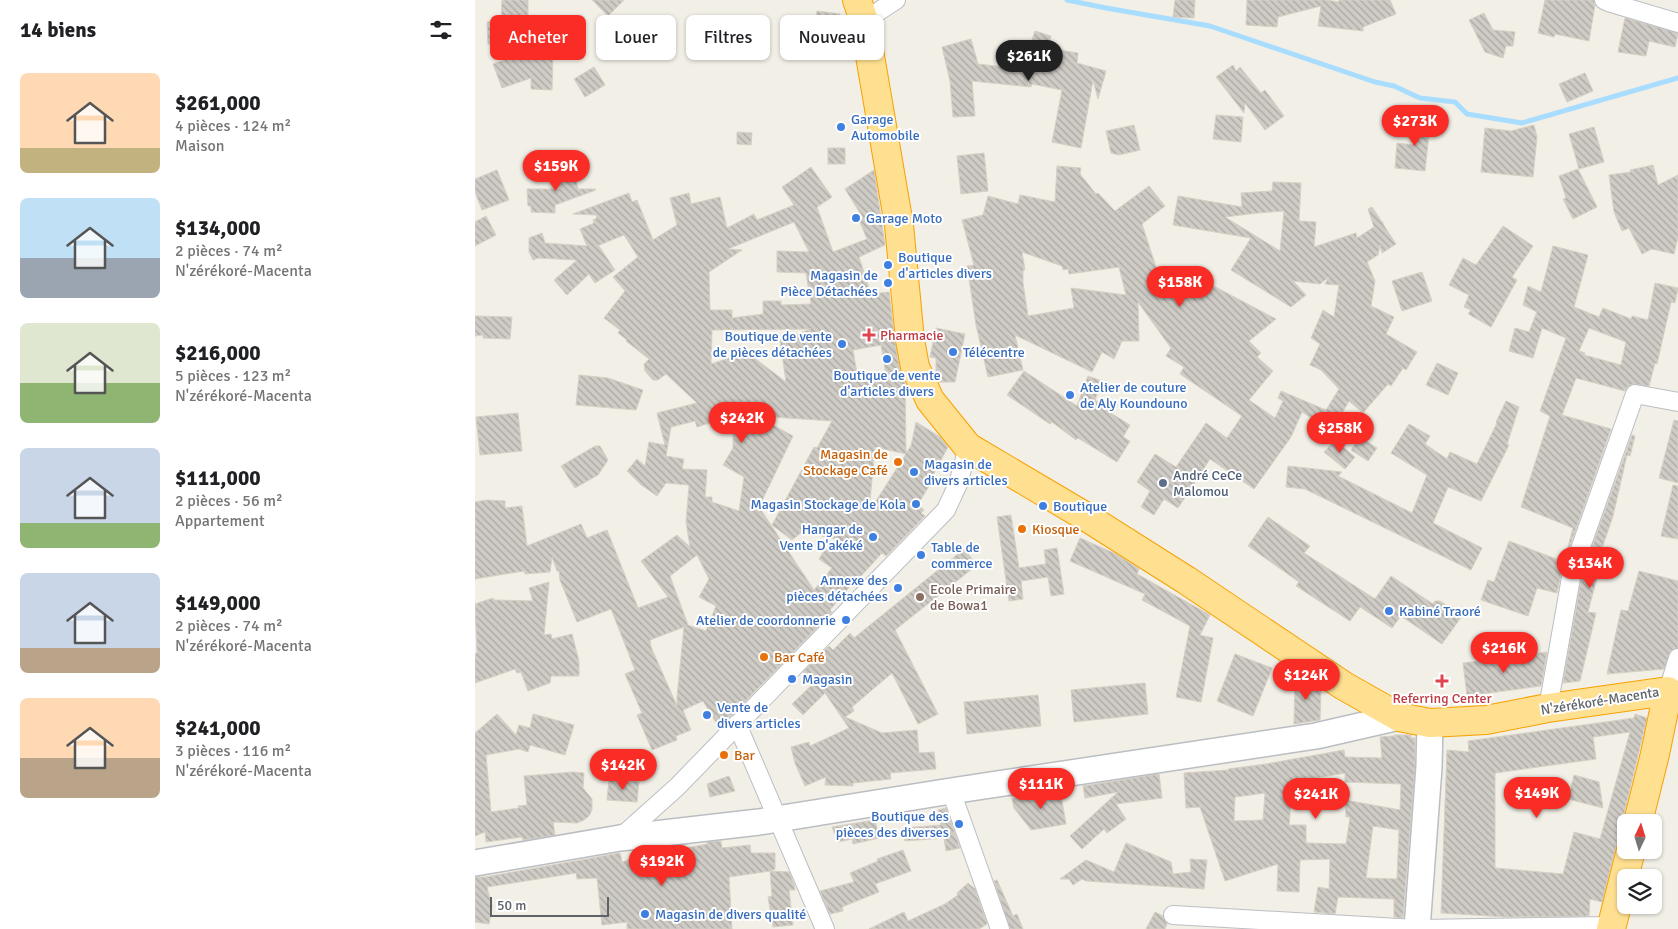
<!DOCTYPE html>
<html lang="fr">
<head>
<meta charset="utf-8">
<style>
	body { margin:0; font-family:Signika,sans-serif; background:#f2f2f2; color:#202124; height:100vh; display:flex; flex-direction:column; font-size:19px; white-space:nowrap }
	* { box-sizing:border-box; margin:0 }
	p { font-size:16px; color:#757577 }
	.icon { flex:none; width:28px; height:28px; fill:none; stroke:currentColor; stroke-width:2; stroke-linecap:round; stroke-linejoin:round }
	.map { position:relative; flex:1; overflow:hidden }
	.sheet { display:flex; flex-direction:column; background:#fff; width:475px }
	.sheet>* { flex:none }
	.top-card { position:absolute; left:15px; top:15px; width:475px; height:45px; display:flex; gap:10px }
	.needle { width:32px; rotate:4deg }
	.controls { position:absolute; left:1142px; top:814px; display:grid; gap:10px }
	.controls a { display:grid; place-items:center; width:45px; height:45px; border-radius:8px; background:#fff; box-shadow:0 1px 4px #0004; font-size:25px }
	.scale { position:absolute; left:15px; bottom:12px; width:119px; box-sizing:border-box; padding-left:5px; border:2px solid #5e6368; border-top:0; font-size:14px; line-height:18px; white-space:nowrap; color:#5e6368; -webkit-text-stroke:4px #fff; paint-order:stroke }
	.price { position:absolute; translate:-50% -42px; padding:0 11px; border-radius:18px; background:#f92d25; color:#fff; font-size:16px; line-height:32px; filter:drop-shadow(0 1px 2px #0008) }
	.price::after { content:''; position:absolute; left:50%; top:30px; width:15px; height:11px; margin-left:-8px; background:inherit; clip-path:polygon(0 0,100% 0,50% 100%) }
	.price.selected { background:#222; color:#fff }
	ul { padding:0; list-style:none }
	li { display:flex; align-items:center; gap:15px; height:125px; padding:0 20px }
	li span { display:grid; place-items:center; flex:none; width:140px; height:100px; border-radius:8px; color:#555 }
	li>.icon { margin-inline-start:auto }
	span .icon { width:60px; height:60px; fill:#fffc; stroke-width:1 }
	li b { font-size:21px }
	h2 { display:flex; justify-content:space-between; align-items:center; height:60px; padding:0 20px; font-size:21px }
	.tag { padding:0 18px; border-radius:8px; background:#fff; box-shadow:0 1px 4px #0004; font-size:18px; line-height:45px }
	.tag.selected { background:#f92d25; color:#fff }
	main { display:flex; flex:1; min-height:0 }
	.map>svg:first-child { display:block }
</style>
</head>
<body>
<main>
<section class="sheet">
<h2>14 biens<svg class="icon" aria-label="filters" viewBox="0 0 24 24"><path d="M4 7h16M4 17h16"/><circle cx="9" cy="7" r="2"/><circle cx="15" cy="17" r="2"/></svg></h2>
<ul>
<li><span style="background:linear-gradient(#ffd9b3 75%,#c2b280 0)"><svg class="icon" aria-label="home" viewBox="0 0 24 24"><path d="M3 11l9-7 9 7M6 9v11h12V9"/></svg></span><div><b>$261,000</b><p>4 pièces · 124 m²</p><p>Maison</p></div></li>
<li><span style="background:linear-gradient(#bfe0f5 60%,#9aa5b1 0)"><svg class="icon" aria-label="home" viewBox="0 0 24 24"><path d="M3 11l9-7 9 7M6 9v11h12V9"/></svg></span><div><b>$134,000</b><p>2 pièces · 74 m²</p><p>N'zérékoré-Macenta</p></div></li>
<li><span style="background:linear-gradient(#dfe7d0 60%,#8fb573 0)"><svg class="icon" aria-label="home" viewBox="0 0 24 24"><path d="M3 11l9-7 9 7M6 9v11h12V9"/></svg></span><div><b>$216,000</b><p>5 pièces · 123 m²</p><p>N'zérékoré-Macenta</p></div></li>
<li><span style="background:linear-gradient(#c9d6e8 75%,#8fb573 0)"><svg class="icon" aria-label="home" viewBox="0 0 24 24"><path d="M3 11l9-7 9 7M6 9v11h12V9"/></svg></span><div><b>$111,000</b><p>2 pièces · 56 m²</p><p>Appartement</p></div></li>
<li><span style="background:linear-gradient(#c9d6e8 75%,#b9a48a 0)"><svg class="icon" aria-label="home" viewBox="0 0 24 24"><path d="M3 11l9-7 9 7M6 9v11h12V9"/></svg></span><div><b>$149,000</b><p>2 pièces · 74 m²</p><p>N'zérékoré-Macenta</p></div></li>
<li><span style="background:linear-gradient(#ffd9b3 60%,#b9a48a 0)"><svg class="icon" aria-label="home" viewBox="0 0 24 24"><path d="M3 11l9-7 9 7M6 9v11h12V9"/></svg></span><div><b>$241,000</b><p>3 pièces · 116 m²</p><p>N'zérékoré-Macenta</p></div></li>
</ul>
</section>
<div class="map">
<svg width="1203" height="929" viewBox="0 0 1203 929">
	<defs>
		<pattern id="building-back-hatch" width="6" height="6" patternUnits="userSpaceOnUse" patternTransform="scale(1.25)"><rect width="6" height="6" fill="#cfcbc5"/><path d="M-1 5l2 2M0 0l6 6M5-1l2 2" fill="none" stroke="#aba8a4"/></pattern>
	</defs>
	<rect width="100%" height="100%" fill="#f1efe6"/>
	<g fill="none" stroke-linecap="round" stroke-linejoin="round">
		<path stroke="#a9ddff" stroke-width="5" d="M592,0l39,8 104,18 165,56 19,4 26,12 35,4 12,12 55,9 156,-45"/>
	</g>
	<g fill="url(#building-back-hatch)" stroke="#d7d0c4" fill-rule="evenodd">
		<path d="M27,0h26v18h-11l1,25 -30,1 -1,-22 14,-1z"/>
		<path d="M117,0h32l-16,16z"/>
		<path d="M700,0h20l-1,18 -21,-1z"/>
		<path d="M772,0h79l13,2v-2h51l6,14 -33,13v4l-45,-5 3,-20 -43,11 -1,10 -31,-2z"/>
		<path d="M1070,0h49l1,5 -6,36 -34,-7 -1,3 -16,-4z"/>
		<path d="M342,11l23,3 -7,43 -23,-3z"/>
		<path d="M1009,13l9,17 22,2 -2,14h-7l-3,12 -18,-6 -16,-32z"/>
		<path d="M1150,18l53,15 -3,14 -26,-6 -3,15 -28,-4z"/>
		<path d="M560,31l16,5 -4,12 31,5 -1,10 29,8 -8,28 -5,-19 -12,68 -29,-6 10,-52 -30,-6 -1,3 -59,-6 3,35 -22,1 -3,-36 -8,-34 29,-8 7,25 44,5z"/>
		<path d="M63,51l1,2 14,1 -1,36 -21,-1v-11l-29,10 -9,-24 25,-9z"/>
		<path d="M758,65l3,6 4,-4 21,26 4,-3 19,26 -19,14 -20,-27 -1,10 -28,-36z"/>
		<path d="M119,67l11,18 -20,12 -11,-18z"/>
		<path d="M1110,73l8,18 -26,11 -8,-18z"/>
		<path d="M942,114l14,1 -6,56 -30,-3 2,-25 18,2z"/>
		<path d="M741,115l27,2 -2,25 -28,-3z"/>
		<path d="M659,125l6,25 -21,5 -8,-2 -5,-22z"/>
		<path d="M1059,125l3,12 -4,40 -52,-5 4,-44 26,3z"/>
		<path d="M1119,127l10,35 -25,7 -10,-35z"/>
		<path d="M262,132l15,1 -1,12 -14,-1z"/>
		<rect x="353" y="148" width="17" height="16"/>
		<path d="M509,153l4,38 -27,3 -4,-38z"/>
		<path d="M97,164l6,25h17l1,1 -41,15v8l-24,-1v-6h-3l-1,-17h33l-5,-20z"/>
		<path d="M1178,165l5,20 20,-10v62l-4,17 -22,-5 -10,5 -13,-26 -7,3 -8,-19 -5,-37 22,-3 -1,-2z"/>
		<path d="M582,166l24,2 -1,6 16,20 2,-1 17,18 34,-25 16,20 -23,18 16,49h31l87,46 -27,22 12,12 -4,4 16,14 -24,29 26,18 8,-17 -5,-3 3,-7 45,19 13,-21 -18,-19 -11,-5 10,-21 -9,-6 12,-28 11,7 5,-32 -14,-1 4,-7 -9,7 -27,-3 13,14 -15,12 -60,-37 20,-32 -78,-13 5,-29 64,11 -1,-14 31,-2 1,-9 28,1 -2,38 17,1 -2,25 42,-14 1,5 17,-11 -6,-18 4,-2 10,15h1v2l13,20 -14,9 -2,-8 -2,10 -11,7 8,19 -4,25 23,11 -8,17 31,18 -11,18 -3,-2 -12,18 -3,-2 -25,29 -14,-12 -17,30 -30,-19 -11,25 -37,52 -44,-30 -32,49 -14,-9 -10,16 -13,-8 9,-16 -13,-9 18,-28 21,13 30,-44 21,15 15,-22 -62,-42 4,-7 -18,-11 5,-8 -33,-46 1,39h-17l-8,18 -12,-7 -10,20 -77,-37 8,35 -35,7 -12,-52 -9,-59 7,-1 -12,-45 21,-5 5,-19 30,8 2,-9 35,7zM809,211l-4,40 -55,-34 33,-4zM547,252l40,14 1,4 5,-1 1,5 50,-7 7,28 -55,-7 3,20 -46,8 -5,-33v-13h2z"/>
		<path d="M336,167l21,30 -15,10 16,45 34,-13 -8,-19 4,-2 -18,-29 29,-19 11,75 -26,12 12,37 18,-2 6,51 5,27 5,13 1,70 5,-7 5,-24 24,15 8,10 -16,30 2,1 -16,26 6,6 -3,3 4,3 -39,40 -4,-3 -30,33 -1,-1 -21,25 2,2 -99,102 -16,10 -14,-23 -20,9 8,20 -15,6 1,4 -25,10 -15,-35 5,-2 -17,-39 10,-4 -24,-61 -34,13 -17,-42 -1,-9h-2l-5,-14 -2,15 -25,2 -1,-3 -49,8v-77l12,-2 18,1v7l17,-2 5,40 54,-22 6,14 20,-8 31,78 30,-11 -27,-36 36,-26 13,12 -4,-25 3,-37 -23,-2 -9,13 -17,-12 -13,-13 10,-12 8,7 4,-24 16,3 -8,-32 40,-10 -31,-29 -8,6h-5l-8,-9 -1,-7 5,-5 -23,-18 1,-1 -9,-7 2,-3 -16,-12 21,-27 -12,-14 25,-20 -14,-22 -27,11h2l16,24 -20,13 -6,-9 -22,21 -13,-15 23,-20 -39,-2 -5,2 -4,-8v-14l13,-5 3,10 42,3 -7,-17 14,-6 -1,-3 4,-2 -1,-3 -23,-1 56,-21 3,9 5,-2 16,40 24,-15 -7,-27 19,-5 2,11 29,-7 7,31 27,-14 3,6 37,-15 -12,-18zM319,222l15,30 -32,-1v21l29,1 5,31 -30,1v-4h-18v13l-31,4v-8h-22l-1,-38 33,-22 -14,-1zM336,329l-31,11 6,42 -33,-25 -2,-6 -40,13 1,-34zM406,345l5,31 -29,-3 -4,-23zM282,416l75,5 -15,27 -3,-1 -42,78 20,15 10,-8 35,7 -13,12 -5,8 13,9 -18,22 -55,-83 34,-71zM220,421l2,6 19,-6 2,10 15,-2v19l-10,17 21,12 -5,34 -27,-9v-5h-7l2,-27 -25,-1 2,-10 -18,-3 5,-29zM400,447l31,7 -37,58zM222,555l12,24 -10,18 17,9 -10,25 -18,-6 -18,-49zM209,627l-7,70v9l-26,-59 -1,-7z"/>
		<path d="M1103,169l19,38 -24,12 -10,-20 3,-1 -7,-22z"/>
		<path d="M22,170l12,30 -27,10 -7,-18v-13z"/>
		<path d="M11,216l10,19 -21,11v-24z"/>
		<path d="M1028,226l30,20 -21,31 5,3 -26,47 -23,-13 3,-4 -7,-3 5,-12 -20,-10 14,-27 13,7z"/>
		<path d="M1078,246l35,9 -14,52 25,10 4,-9 28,11 1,-3 16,4 7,-37 23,5 -3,15 -4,-1 -14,62 -2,-1 -6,23 -17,-2 -5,3 -2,4 -49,-13 -14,37 49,14 -49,140 -5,24 -20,-5 -9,28 -47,-16 7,-20 6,2 15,-41 55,21 9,-34 -52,-21 29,-91 -10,-5 26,-73 -24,-10 -9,30 -24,-7 6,-23 14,4 8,-20 -14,-7 5,-19 13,6zM1114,328l37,14 -5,23 -37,-10 1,-2 -6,-2z"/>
		<path d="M947,272l10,29 -30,10 -10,-30z"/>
		<path d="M0,316l37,1 -2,22 -27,-1v-3l-8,1z"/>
		<path d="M461,328l29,6 -10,48h-16l-3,-6v-18l-6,-1z"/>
		<path d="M962,363l21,10 -10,22 -22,-10z"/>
		<path d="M549,371l53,35 11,-30 14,5 -7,19 7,5 -1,2 29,18 -7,12 7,4 -13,21 -39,-24 -2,2 -24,-18 -2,2 -43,-29z"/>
		<path d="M104,375l29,3 35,12 -7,20 -60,-5z"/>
		<path d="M1031,401l13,6 -12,37 2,1 -28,56 -33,-14 -15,36 49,25 -11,22 -166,-81 -19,-2 2,-21 54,6 -4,4 74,37 15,-38 -36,-22 18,-29 21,12 -5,8 22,15 3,-7 27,12 20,-41 -1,-1z"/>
		<path d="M43,413l4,38 -42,4 -4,-38z"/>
		<path d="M1199,420l4,1v62l-19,-5z"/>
		<path d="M1157,435l3,1 -5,20 -3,-1 -14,61 -14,41 3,1 -14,54 8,1 -16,68 -17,2 19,-108z"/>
		<path d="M885,437l17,11 -9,13 -17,-11z"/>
		<path d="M860,440l20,17 -10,12 -21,-17z"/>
		<path d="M120,446h5l8,14 -10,15 -23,13 -14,-22z"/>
		<path d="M1198,485l5,1v53l-17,-3z"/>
		<path d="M536,515l8,53 27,-4 -2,-14 13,-2 7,46 -13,2 -3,-19 -27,4 2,18 -14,2 -12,-84z"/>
		<path d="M793,517l42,29 -6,7 71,46 16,-23 42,28 2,-3h5l22,15 -20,28 -41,-28 -9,12 -32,-21 -10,14 -54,-35 3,-4 -51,-36z"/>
		<path d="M605,538l36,16 23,15 -2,5 73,41 -10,20 13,3 -12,64 -25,-5 14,-71 -48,-26 3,-6 -75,-33z"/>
		<path d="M489,549l13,16 -82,65 43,84 -20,10 -26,-51 -40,34 2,4 -9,6 37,16 35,-3 2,23 15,-1 2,17 -46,4 1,6 -38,4v3l-28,-1 1,-8 -21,9 -10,-23 -4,-16 18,-5 1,4 39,-18 -24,-35 -22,22 -11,-11 22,-21 -11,-11 26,-26 4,4 17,-17 4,5z"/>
		<path d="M1164,571l39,10v67l-8,3 -6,18 -57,5 14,-64 7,1z"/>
		<path d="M74,582l-5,53 7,-1 1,5 20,-5 7,27v15h-28l-1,7 -22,8 -7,-19 -4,1 -2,-4 -40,14v-29l2,-1 -2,-49 18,-6 1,2 39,1 -4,-13z"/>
		<path d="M1072,652l-6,34 -74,10 -4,-33z"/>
		<path d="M760,654l37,14 -19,48 -36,-15z"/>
		<path d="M820,673h2l24,16 -1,31 -26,4z"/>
		<path d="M670,683l3,31 -74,8 -3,-32z"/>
		<path d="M563,695l3,31 -74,8 -3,-32z"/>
		<path d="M22,714l19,21 3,-10 11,3 3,-14 41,11 -9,30 -35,-10 -2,7 -9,-3 -33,6 5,57 28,-4 -1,-2 9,-1 -3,-29 49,-4 11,1 -1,15 9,11v11l-3,6 -5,4 -7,3 -24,-1 2,13 -32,5 -1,-3 -36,5 -1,-10 -10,4v-103z"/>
		<path d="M1160,714l12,4 -24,100 1,11 -2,9 -6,8 -14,56 -12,-3 -1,17 -82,1 -66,-4 6,-163 22,2 -1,-11 166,-23zM1155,732l-30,107 -26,-7 -11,42 -68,-6v-95l101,-14 -3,-22z"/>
		<path d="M919,735h17v3h4v28l-12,152 -9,-1v-18l-56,-2 -3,17 -21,-2 4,-25 11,2 1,-30 -30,1 -1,32 -22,-1 1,-27 -53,17 -25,-74 -14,1 -2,-35 45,-3 -1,-1 38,-5 78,-14 1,7 37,1 -2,-21 14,-1zM870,773v9l56,2 -1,26 -55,-10 1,17h4l-4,27 -40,-1v-18h-17l4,-43zM790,793l-2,27 -29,1 1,-24zM898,826l26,4 -2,49 -31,-1z"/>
		<path d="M684,774l3,24 -46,6 10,15 -19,14 -3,-4 -22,20 -12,-13 48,-44 -33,6 -2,-12z"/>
		<path d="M1099,775l25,7 4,26 -35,-9z"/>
		<path d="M254,776l6,15 -25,6 -3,-13z"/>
		<path d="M134,779l30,3 -2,20 -30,-2z"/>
		<path d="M585,790l6,34 -35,6 -17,-22 -2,-9z"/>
		<path d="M471,808l14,40 -14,3 -2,-13 -39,3 -2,-13 38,-3 -3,-15z"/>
		<path d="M400,820l4,18 -26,6 -1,-5 -14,3 -6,-15z"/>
		<path d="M246,841l1,7 28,-3 1,8h24v16l-5,2 19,1 5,12 1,6h-6l4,35 -20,2 -5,-30 4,-1 -2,-25 -41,6 3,52h-105v-7l-25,3 -5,-47 -20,1 -1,-6 -89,14 5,19 -3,18 -14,-2v-45h10l135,-24 2,9 32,-11 1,3 52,-10v-2z"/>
		<path d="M651,843l45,19 2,12 18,-2 -1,-13 17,1 -3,29 -118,-8 -4,-2 -9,6 -4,-6h-9l26,-19 28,12z"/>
		<path d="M428,850l8,21 -36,13 4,8 -37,15 1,4 -13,3 -10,-23 34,-9 -4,-9 28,-12 -1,-2z"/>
		<path d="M522,880l16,36 4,-2 6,15h-13l-16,-48z"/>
		<path d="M493,883l7,6 12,35 -8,5h-110l35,-17 4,9 37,-17 13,-9 -1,-2z"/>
		<path d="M680,912l8,4 4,8 -2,5h-19z"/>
	</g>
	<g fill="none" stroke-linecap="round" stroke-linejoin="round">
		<defs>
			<g id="street">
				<path d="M1129,0l7,3 67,20"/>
				<path d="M389,21l32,-21"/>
				<path d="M1193,691l10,-33"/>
				<path d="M1073,708l24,-136 63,-178 43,8"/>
				<path d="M262,724l88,205"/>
				<path d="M476,791l49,138"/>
				<path d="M145,838l57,-51 269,-277 12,-26 10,-37"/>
				<path d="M698,915l243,14"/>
				<path d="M945,929l192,-3"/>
			</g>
			<g id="secondary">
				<path d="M0,863l145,-25 139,-16 192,-31 365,-55 83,-19"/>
				<path d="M942,929l12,-162 1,-44"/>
			</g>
			<g id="highway">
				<path d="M382,0l7,21 35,204 11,115 5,27 15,33 38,47 120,71 98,62 158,106 55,31 31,6 56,-3 62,-12 120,-17 -13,63 -17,68"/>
				<path d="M1136,929l20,-79"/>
			</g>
		</defs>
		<use href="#street" stroke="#bbbec3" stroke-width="20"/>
		<use href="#secondary" stroke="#babec3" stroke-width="28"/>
		<use href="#highway" stroke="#f8a100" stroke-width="30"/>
		<use href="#street" stroke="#fff" stroke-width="18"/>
		<use href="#secondary" stroke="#fff" stroke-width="25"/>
		<use href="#highway" stroke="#ffdf90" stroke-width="28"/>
	</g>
	<g fill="#3f7fe0" stroke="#fff" stroke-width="2">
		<circle cx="366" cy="127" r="5"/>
		<circle cx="381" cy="218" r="5"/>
		<circle cx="413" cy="265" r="5"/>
		<circle cx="413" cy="283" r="5"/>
		<circle cx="367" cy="344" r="5"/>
		<circle cx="478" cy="352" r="5"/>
		<circle cx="412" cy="359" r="5"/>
		<circle cx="595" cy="395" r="5"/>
		<circle cx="439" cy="472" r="5"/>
		<circle cx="441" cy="504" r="5"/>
		<circle cx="568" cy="506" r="5"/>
		<circle cx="398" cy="537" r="5"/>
		<circle cx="446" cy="555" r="5"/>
		<circle cx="423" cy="588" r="5"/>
		<circle cx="914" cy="611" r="5"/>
		<circle cx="371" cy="620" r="5"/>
		<circle cx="317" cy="679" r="5"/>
		<circle cx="232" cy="715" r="5"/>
		<circle cx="484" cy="824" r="5"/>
		<circle cx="170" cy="914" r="5"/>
	</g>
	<g fill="#e0444e" stroke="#fff" stroke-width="2">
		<path d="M391.5 327.5h5v5h5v5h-5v5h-5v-5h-5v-5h5z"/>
		<path d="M964.5 673.5h5v5h5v5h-5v5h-5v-5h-5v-5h5z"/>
	</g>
	<g fill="#e8710a" stroke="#fff" stroke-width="2">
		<circle cx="423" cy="462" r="5"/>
		<circle cx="547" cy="529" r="5"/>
		<circle cx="289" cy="657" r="5"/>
		<circle cx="249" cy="755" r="5"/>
	</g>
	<circle fill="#5c6f8a" stroke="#fff" stroke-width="2" cx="688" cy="483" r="5"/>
	<circle fill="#8d6e63" stroke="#fff" stroke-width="2" cx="445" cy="597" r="5"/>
	<g text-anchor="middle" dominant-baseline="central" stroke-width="4" stroke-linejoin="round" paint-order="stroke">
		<g font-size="14" fill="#366cbe" stroke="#fff" text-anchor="start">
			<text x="376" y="119">Garage<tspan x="376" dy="16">Automobile</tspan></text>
			<text x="391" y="218">Garage Moto</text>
			<text x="423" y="257">Boutique<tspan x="423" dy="16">d'articles divers</tspan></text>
			<text x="403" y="275" text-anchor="end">Magasin de<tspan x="403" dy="16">Pièce Détachées</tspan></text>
			<text x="357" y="336" text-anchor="end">Boutique de vente<tspan x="357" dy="16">de pièces détachées</tspan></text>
			<text x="488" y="352">Télécentre</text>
			<text x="412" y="375" text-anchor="middle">Boutique de vente<tspan x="412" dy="16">d'articles divers</tspan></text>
			<text x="605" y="387">Atelier de couture<tspan x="605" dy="16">de Aly Koundouno</tspan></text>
			<text x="449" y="464">Magasin de<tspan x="449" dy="16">divers articles</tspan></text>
			<text x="431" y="504" text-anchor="end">Magasin Stockage de Kola</text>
			<text x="578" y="506">Boutique</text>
			<text x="388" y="529" text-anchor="end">Hangar de<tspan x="388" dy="16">Vente D'akéké</tspan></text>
			<text x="456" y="547">Table de<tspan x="456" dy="16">commerce</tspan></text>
			<text x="413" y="580" text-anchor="end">Annexe des<tspan x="413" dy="16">pièces détachées</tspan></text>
			<text x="924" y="611">Kabiné Traoré</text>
			<text x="361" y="620" text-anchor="end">Atelier de coordonnerie</text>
			<text x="327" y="679">Magasin</text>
			<text x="242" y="707">Vente de<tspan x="242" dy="16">divers articles</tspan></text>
			<text x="474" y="816" text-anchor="end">Boutique des<tspan x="474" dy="16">pièces des diverses</tspan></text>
			<text x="180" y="914">Magasin de divers qualité</text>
		</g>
		<g font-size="14" fill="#be3a42" stroke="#fff" text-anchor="start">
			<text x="405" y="335">Pharmacie</text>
			<text x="967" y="698" text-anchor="middle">Referring Center</text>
		</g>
		<g font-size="14" fill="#c56008" stroke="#fff" text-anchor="start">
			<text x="413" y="454" text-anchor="end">Magasin de<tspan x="413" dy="16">Stockage Café</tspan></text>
			<text x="557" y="529">Kiosque</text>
			<text x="299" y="657">Bar Café</text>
			<text x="259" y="755">Bar</text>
		</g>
		<g font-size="14" fill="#4e5e75" stroke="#fff" text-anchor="start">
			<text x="698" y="475">André CeCe<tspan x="698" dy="16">Malomou</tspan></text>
		</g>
		<g font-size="14" fill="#785e54" stroke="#fff" text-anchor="start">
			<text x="455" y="589">Ecole Primaire<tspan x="455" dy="16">de Bowa1</tspan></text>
		</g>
		<g font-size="14" fill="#5e6368" stroke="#fff">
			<text transform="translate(1125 701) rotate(-9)">N'zérékoré-Macenta</text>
		</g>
	</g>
</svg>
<div class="controls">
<a><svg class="needle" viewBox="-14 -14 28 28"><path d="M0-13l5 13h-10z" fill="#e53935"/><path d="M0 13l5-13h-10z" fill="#757577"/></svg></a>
<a><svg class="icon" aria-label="layers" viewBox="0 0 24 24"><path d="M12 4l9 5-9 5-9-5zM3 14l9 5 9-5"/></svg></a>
</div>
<div class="scale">50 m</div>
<b class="price selected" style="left:554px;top:82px">$261K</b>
<b class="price" style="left:940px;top:147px">$273K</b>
<b class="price" style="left:81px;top:192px">$159K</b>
<b class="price" style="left:705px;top:308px">$158K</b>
<b class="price" style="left:267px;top:444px">$242K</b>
<b class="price" style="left:865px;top:454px">$258K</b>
<b class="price" style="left:1115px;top:589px">$134K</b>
<b class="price" style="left:1029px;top:674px">$216K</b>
<b class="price" style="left:831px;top:701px">$124K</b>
<b class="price" style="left:148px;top:791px">$142K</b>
<b class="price" style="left:566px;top:810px">$111K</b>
<b class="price" style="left:1062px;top:819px">$149K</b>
<b class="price" style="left:841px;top:820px">$241K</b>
<b class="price" style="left:187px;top:887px">$192K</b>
<div class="top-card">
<a class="tag selected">Acheter</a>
<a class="tag">Louer</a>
<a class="tag">Filtres</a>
<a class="tag">Nouveau</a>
</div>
</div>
</main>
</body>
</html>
